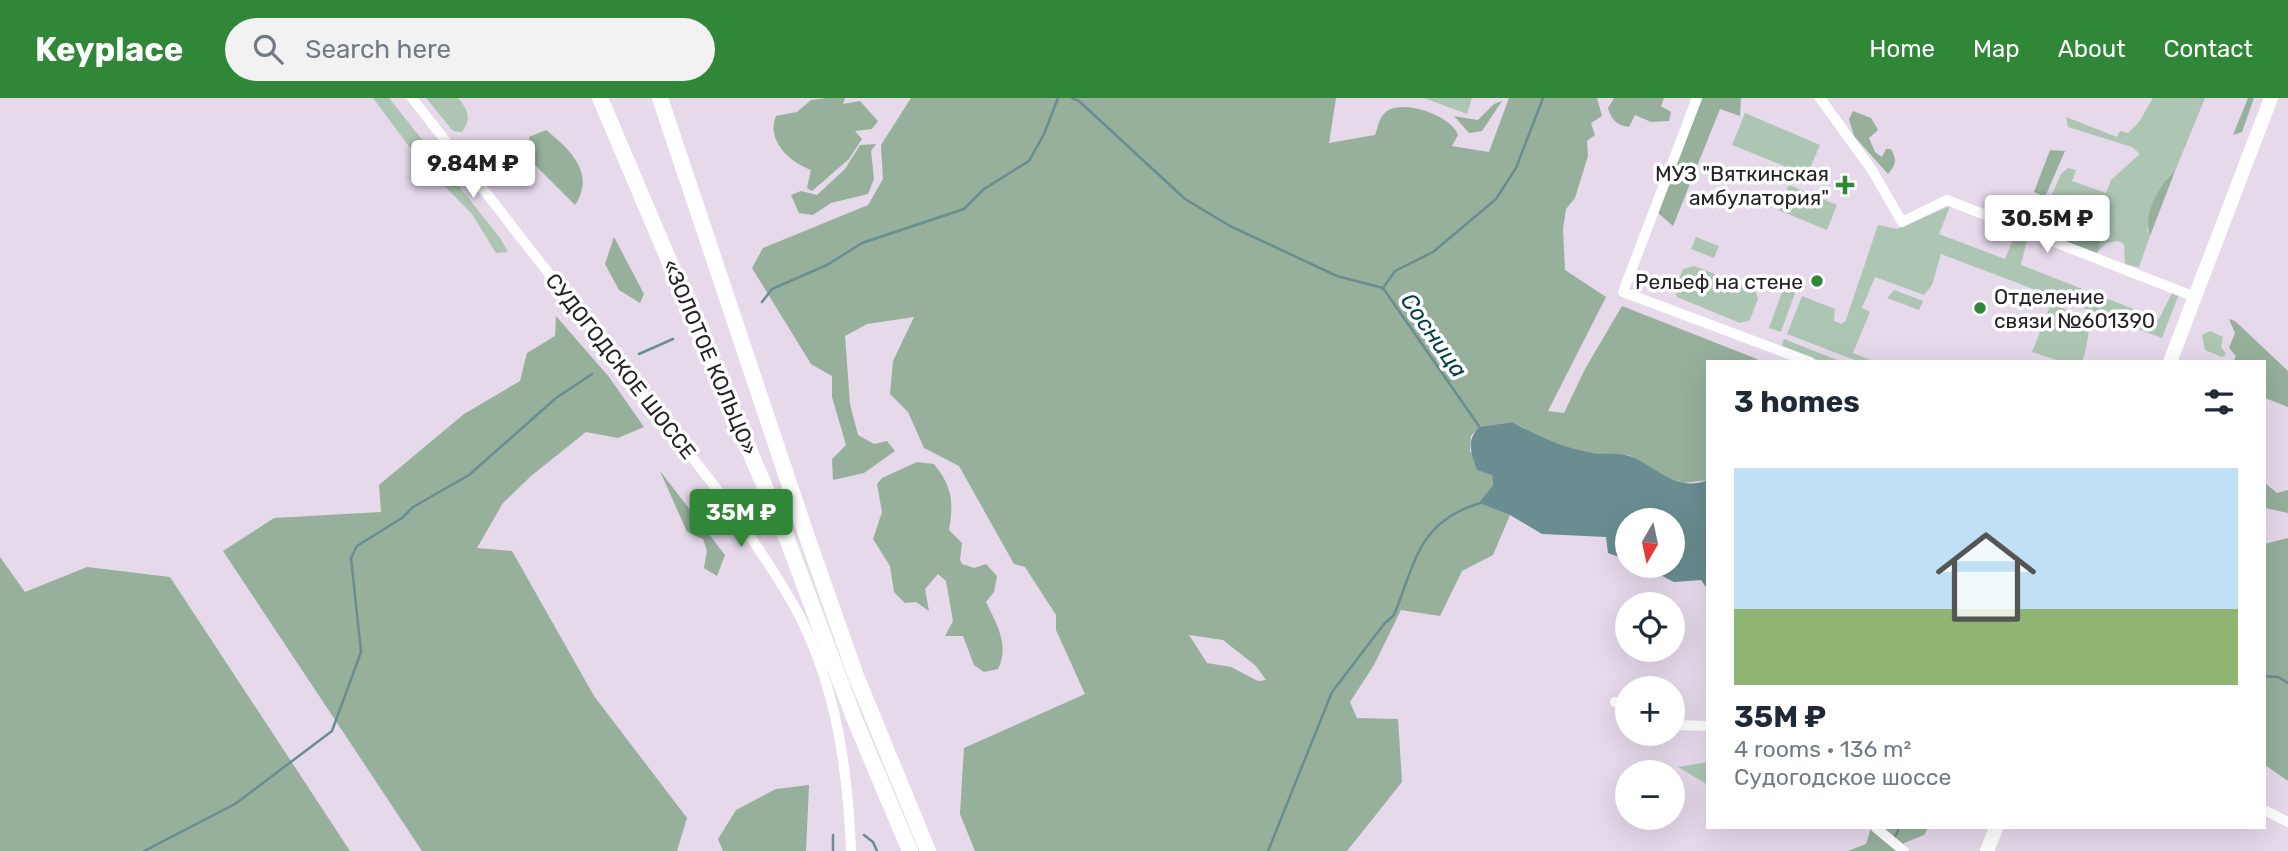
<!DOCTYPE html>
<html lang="en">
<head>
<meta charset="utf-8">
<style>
	body { margin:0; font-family:Rubik,sans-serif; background:#f2f2f3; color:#1f2937; height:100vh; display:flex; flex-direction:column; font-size:26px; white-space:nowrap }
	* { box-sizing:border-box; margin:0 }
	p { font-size:23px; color:#747a83 }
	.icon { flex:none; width:38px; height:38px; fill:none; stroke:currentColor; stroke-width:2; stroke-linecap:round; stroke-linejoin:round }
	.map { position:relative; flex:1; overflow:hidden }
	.panel { position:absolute; left:1706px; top:262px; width:560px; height:469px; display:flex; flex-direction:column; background:#fff; border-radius:0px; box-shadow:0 7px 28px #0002 }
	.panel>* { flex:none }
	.needle { width:46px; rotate:189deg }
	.fabs { position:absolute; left:1615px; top:410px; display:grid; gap:14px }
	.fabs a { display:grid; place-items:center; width:70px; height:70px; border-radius:50%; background:#fff; box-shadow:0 7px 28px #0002; font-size:35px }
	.price { position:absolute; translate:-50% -60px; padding:0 16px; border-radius:7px; background:#fff; color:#222; font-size:23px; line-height:46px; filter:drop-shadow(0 2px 4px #0008) }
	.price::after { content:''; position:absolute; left:50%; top:42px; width:21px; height:16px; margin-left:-10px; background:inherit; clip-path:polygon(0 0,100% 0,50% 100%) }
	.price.current { background:#2f8737; color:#fff }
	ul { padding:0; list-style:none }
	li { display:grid; align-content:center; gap:14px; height:371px; padding:0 28px }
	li+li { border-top:2px solid #e0e1e3 }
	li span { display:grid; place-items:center; height:217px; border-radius:0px; color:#555 }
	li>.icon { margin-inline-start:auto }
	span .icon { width:126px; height:126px; fill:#fffc; stroke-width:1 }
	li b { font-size:30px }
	h2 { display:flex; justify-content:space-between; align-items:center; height:84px; padding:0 28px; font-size:30px }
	header { display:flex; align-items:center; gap:42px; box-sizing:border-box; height:98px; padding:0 35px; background:#2f8737; color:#fff }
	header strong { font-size:33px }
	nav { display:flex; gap:38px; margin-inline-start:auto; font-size:24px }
	.search { width:490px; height:63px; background:#f2f2f3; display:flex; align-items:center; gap:18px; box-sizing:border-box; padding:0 24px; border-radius:38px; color:#747a83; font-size:26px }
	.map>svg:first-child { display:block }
</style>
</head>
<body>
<header>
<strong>Keyplace</strong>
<div class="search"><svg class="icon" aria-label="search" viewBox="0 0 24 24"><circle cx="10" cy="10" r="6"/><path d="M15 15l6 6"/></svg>Search here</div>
<nav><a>Home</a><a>Map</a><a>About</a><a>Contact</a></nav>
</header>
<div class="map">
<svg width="2288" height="753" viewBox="0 0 2288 753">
	<rect width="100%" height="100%" fill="#e5d9ea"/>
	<g fill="#adc6b3">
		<path d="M373,0h16l111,140 8,14 -12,1 -24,-39 -52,-53z"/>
		<path d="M426,0h32c10,12 14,20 4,34l-9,-1z"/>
		<path d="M1424,0h48l-5,16z"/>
		<path d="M2153,0h52l-30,73 -8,7 -20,51 3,7 -11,31 -14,-3 -1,-20 -6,-3 -12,2 -9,10 3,-13 -32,-5 -24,-8 -4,5 -4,-2 25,-56 7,-6 8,2 -4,11 34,12 5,-13 29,-26 -8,-7 -64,-20 -2,-10 51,20 3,-6 8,2 11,-11z"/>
		<path d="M1745,15l75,32 -13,30 -75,-30z"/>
		<path d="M1789,87l48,20 -10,25 -49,-20z"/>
		<path d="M1950,108l-11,28 66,25 12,-29 11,5 -7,30 138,54 14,-28 6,3 -17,44 -221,-84 -9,31 -8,10 -49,-18 -13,31 8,4 -17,41 23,9h-16l-73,-28 15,-38 33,13 -1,12 8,3 4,-4 32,-95 19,4z"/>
		<path d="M1696,139l23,9 -5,12 -23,-9z"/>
		<path d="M1694,168l61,24 3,9 -8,21 -10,3 -63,-26 -2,-7 8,-21z"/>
		<path d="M1783,191l12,4 -14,39 -12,-4z"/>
		<path d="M1894,192l29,11 -4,9 -32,-12z"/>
		<path d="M2051,206l41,15c-5,14 -4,28 -10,43h-19l-31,-10z"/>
		<path d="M2210,233l13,6 -2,10 5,7 -4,3 -17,-7 -3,-15z"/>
		<path d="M1784,241l58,23h-19l-41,-16z"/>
		<path d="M1708,664v23l-30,-18z"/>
	</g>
	<g fill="#96b09c" fill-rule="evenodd">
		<path d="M827,0h18l-2,6 17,-3 18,20 -6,8 -17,2 7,8 -13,20 -37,32 -5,-3 4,-18c-22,-8 -45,-30 -35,-54l21,-4 14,-12z"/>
		<path d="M911,0h425l-7,45 46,-8c3,-8 4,-18 12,-24 17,-12 65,5 71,24l-6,11 37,6 20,-54h88l5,18 -11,7 4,12 -8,6 1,15 -13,42 -9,11 -3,20 2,41 41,27 -58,114 16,2 21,-44 37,-63 135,53v3h-49v118l-25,3 -22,-7 -33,-21 -34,-1 -36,-8 -46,-24 -33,5 -8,9 -1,15 22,24 1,10 -13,18 30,12 -17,40 -31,16 -22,45 -39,-6 -27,55 -24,37 7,16 41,1 4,63 -55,69h-372l-15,-37 4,-66 121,-54 -29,-64v-15l-31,-48 -11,-3 -55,-98 -35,-18 -16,-36 -18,-18 3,-33 21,-44 -47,7 -22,12 5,68 8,31 16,9 13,-3 8,10 -31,22 -31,7 -1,-21 14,-14 -14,-48v-21l-21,-12 -59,-96 11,-20 105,-43 15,-26 -2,-34zM1189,537l34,5 33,26 10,14 -8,1 -27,-14 -24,-4z"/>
		<path d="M1614,0h50l-3,8 10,6 -2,9 -18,1 -16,-7 -6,12c-13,-2 -17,-7 -21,-19z"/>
		<path d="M1702,0h39l-1,18 -20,-7 -47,117 -16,-14z"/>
		<path d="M2248,0h6l-12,34 -9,3z"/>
		<path d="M1502,3l-20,30 -13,2 -15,-17 24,4 16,-16z"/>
		<path d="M1853,13l18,7 7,12 -9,8 6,14 7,5 4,-8h5c6,11 5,16 -3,25l-34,-38 -5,-17z"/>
		<path d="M546,32c24,19 50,44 29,75l-46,-46v-22z"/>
		<path d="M876,46l-5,7 3,28 -6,15 -37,9 -18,12 -14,-2 -8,-18 10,-4 16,4 28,-26 15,-24z"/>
		<path d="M2050,52l15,1 -20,46 -11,-5z"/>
		<path d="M2175,73l-25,65c-8,-20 9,-52 25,-65z"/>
		<path d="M2044,129l24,8 7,-6 25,12 -3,12 -57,-21z"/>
		<path d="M614,139l30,57 -4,9 -21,-13 -14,-26z"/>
		<path d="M556,218l53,61 35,50 -26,11 -32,-6 -55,44 -28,27 -26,45 35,3 82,145 93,122 -10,33h-255l-199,-300 51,-33 107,-6 -2,-27 85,-71 56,-33 7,-28 28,-17z"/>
		<path d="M2229,221l6,2 53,50v36l-23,-9 -1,-36h-31l3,-6 -7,-8 6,-15z"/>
		<path d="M917,364l17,2c18,22 20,38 15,66l13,13 -2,17 2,4 12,4 12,-4 11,12 -3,16 -8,10c10,21 24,43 12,67l-14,3 -10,-7 -11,-29h-18l8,-15 -7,-40 -8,-7 -13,15 4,22 -13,-9 -11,1 -11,-11 -4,-26 -17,-27 9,-27 -5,-28 5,-6z"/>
		<path d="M660,373l65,84 -8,21 -13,-8 3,-17 -4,-12 -16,-7z"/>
		<path d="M2265,385l12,10 11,-3v23l-23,-5z"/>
		<path d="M2288,440v243l-23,-16 -1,-221z"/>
		<path d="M0,459l25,35 62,-25 83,10 180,274h-350z"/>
		<path d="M809,687l-3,66h-83l-5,-12 18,-29 40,-21z"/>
		<path d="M1871,730h57l-4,7 -20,8 -4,8h-52l18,-7z"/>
	</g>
	<path fill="#698d91" d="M1512,324c26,14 50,26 80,31 11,2 26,-1 37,3 28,10 46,37 79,24v110l-7,-10 -27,2 -34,-17h33v-45h-45l-1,40 -19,-7 -2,-16 -64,-3 -32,-19 -31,-12 14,-18 -1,-10 -15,-5c-6,-17 -11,-29 2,-43z"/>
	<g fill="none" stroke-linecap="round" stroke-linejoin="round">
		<g stroke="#698d91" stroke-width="2.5">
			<path d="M1072,0l7,3 106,98 45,27 107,50 46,12 98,141"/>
			<path d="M1383,190l12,-17 38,-19 63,-53 20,-31 27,-70"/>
			<path d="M762,204l10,-13 55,-24 35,-22 102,-34 20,-20 45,-28 15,-27 14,-36"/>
			<path d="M639,256l34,-15"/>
			<path d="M2264,578l14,1 10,6"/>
			<path d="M864,737l9,7 4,9"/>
			<path d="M1894,741l5,-11"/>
			<path d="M144,753l91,-47 97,-73 29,-79 -10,-94 6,-12 45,-28 11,-11 56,-32 87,-77 36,-24"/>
			<path d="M833,753v-16"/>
			<path d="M1268,753l64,-159 52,-68 10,-9c22,-54 24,-93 86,-112"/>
		</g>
		<g stroke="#fff" stroke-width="10">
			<path d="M412,0l304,390c29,41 58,81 82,125 38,73 50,157 53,238"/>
			<path d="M1697,0l-74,194 187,70"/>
			<path d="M1820,0l52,72 30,52 45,-22 248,97"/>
			<path d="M1615,604l13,6"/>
			<path d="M1673,627l35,1"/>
			<path d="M2264,712l24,12"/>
			<path d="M1876,730l28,23"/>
		</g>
		<g stroke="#fff" stroke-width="14">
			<path d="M2170,264l101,-264"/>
			<path d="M1987,753l9,-23"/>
		</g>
		<g stroke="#fff" stroke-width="16">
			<path d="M600,0l187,441 67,179 56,133"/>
			<path d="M660,0l146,436 50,142 72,175"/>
		</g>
	</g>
	<g fill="#2f8737" stroke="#fff" stroke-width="2.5">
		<path d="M1841.5 76.5h7v7h7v7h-7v7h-7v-7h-7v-7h7z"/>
		<circle cx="1817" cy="183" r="7"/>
		<circle cx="1980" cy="210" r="7"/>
	</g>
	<g text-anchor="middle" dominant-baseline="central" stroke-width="7" stroke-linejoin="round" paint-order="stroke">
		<g font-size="21" fill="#262127" stroke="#fff" text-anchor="end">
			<text x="1829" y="75">МУЗ "Вяткинская<tspan x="1829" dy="24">амбулатория"</tspan></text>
			<text x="1803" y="183">Рельеф на стене</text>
			<text x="1994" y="198" text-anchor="start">Отделение<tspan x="1994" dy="24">связи №601390</tspan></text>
		</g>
		<g font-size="21" fill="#262127" stroke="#fff">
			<text transform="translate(710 259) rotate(67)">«ЗОЛОТОЕ КОЛЬЦО»</text>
			<text transform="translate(621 268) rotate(52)">СУДОГОДСКОЕ ШОССЕ</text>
		</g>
		<g font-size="23" font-style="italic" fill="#034045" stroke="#fff">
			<text transform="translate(1434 237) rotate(55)">Сосница</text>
		</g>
	</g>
</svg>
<div class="fabs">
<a><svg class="needle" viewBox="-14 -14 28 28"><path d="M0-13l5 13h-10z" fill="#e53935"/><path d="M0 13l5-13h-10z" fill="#747a83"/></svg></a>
<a><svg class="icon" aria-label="locate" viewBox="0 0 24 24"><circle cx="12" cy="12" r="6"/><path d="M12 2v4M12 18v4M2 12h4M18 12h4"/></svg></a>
<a>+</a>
<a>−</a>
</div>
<b class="price" style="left:473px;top:102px">9.84M ₽</b>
<b class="price" style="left:2047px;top:157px">30.5M ₽</b>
<b class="price current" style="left:741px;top:451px">35M ₽</b>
<section class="panel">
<h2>3 homes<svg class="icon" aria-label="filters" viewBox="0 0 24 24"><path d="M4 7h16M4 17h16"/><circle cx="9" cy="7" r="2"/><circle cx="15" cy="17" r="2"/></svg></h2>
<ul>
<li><span style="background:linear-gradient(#bfe0f5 65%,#8fb573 0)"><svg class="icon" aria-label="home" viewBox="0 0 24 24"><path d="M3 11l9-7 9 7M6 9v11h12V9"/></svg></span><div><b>35M ₽</b><p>4 rooms · 136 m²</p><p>Судогодское шоссе</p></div></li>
</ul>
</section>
</div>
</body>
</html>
